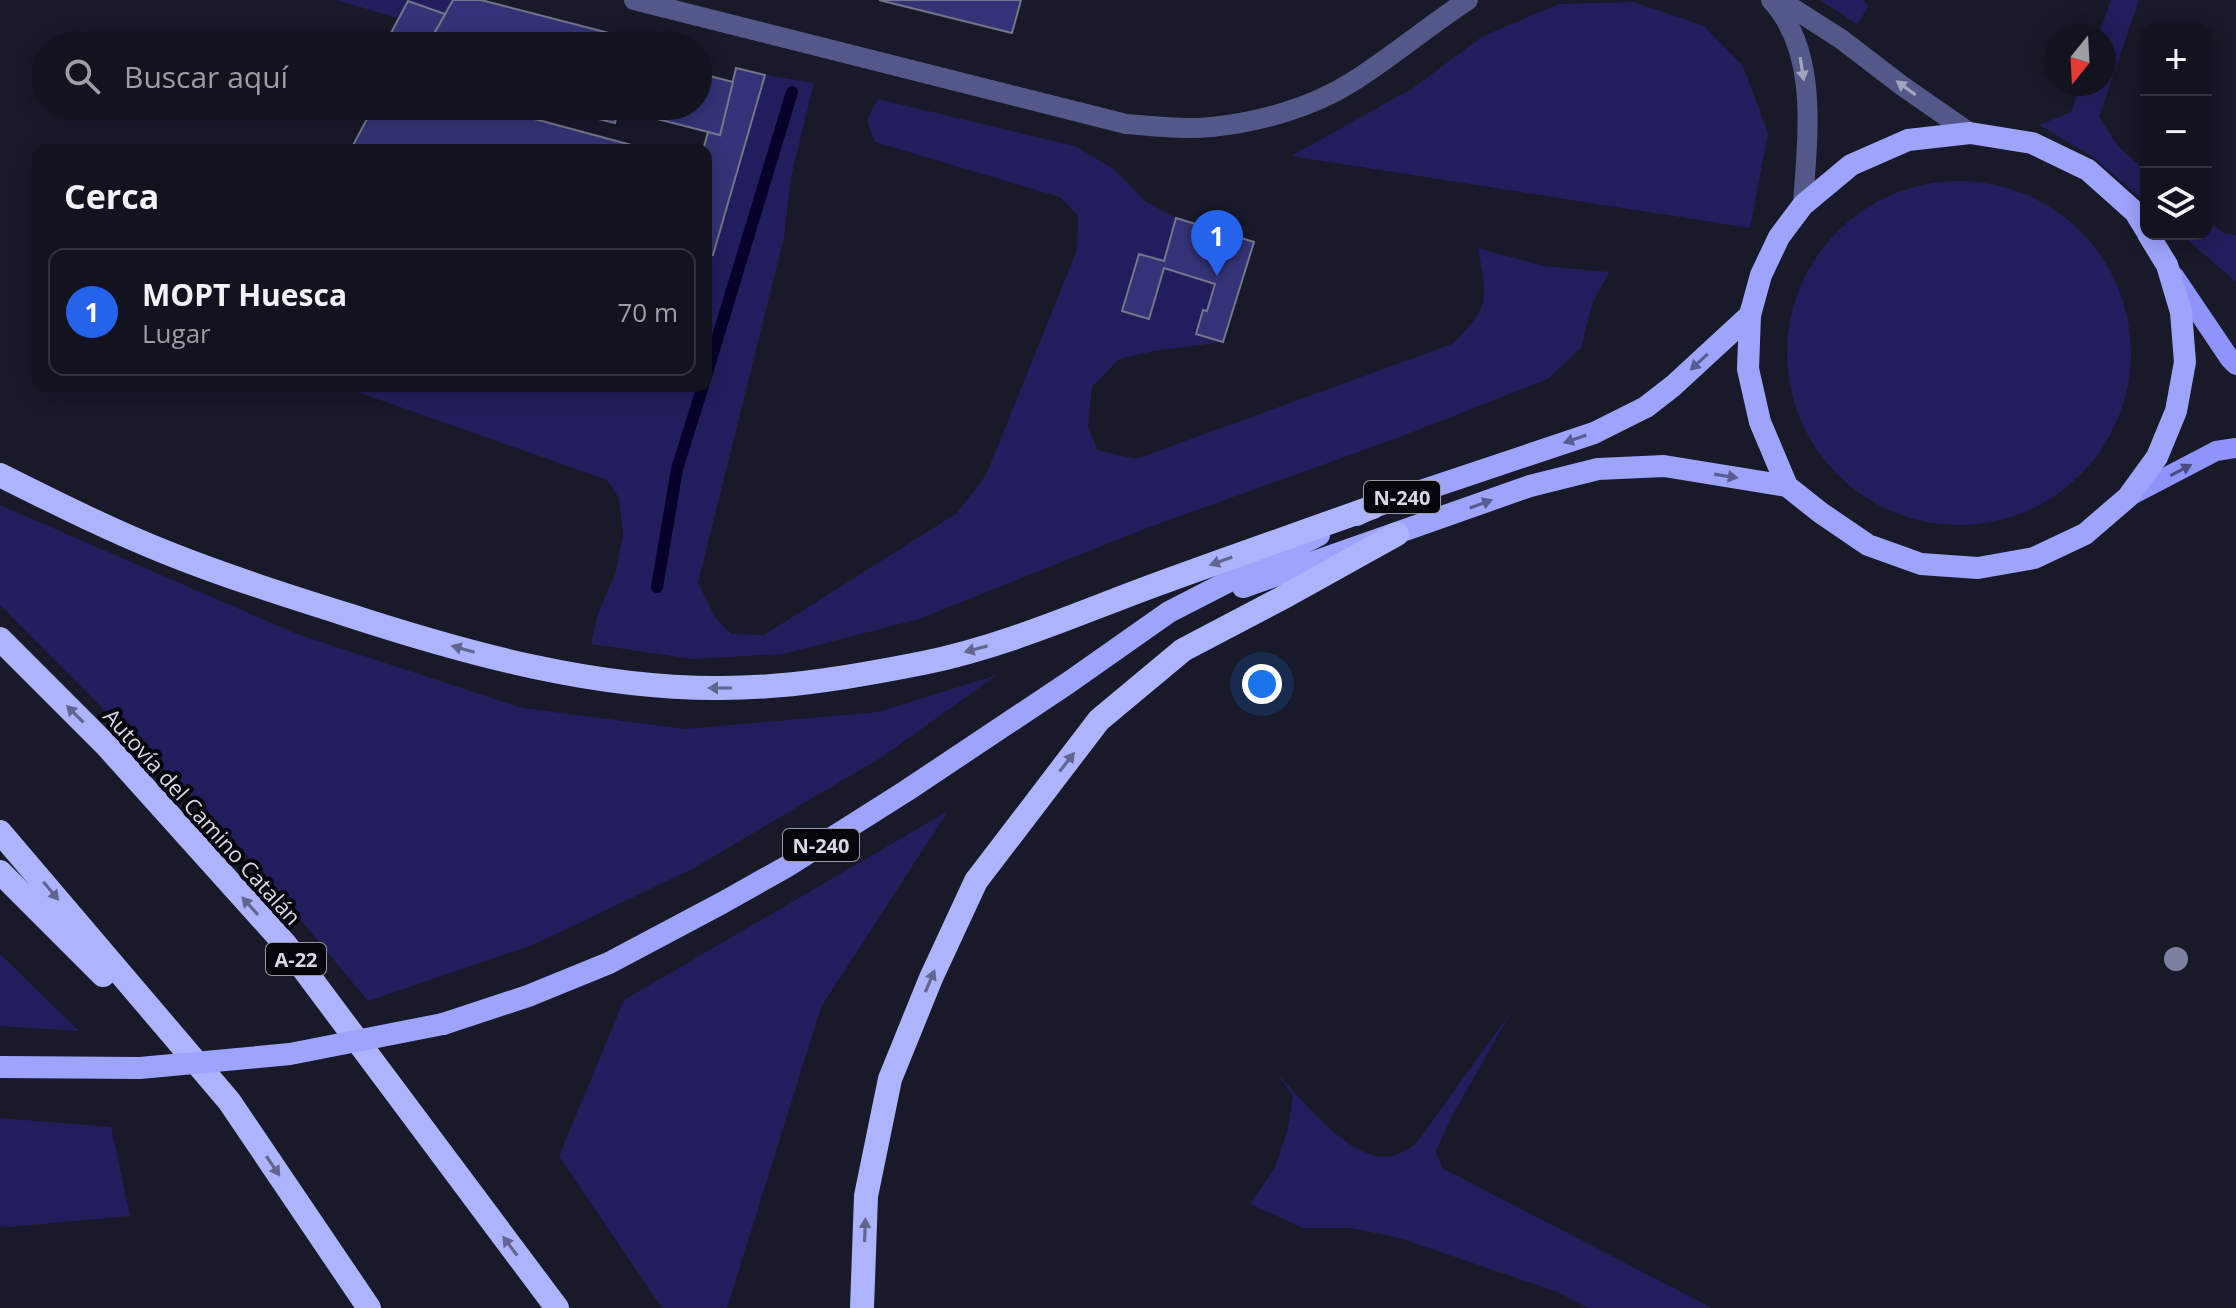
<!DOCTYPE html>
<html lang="es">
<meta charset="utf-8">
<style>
:root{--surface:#12131f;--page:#1f202c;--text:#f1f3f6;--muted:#9c9ea4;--line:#31323d;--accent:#2563eb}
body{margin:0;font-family:"Open Sans",sans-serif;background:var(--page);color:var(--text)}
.controls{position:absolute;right:24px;top:24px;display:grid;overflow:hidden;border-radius:16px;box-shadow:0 4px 20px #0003}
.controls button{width:72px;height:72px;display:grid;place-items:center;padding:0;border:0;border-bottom:2px solid var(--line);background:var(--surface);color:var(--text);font:40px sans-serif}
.compass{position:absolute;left:2044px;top:24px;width:72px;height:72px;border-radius:50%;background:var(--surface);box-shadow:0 4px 20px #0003;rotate:198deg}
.you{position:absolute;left:1262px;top:684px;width:28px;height:28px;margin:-20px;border:6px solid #fff;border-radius:50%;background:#1a73e8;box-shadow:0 0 0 12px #1a73e833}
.badge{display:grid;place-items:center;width:52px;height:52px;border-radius:50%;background:var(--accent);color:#fff;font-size:26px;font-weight:700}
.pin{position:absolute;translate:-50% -66px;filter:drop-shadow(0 2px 4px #0008)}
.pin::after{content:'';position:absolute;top:42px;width:28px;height:24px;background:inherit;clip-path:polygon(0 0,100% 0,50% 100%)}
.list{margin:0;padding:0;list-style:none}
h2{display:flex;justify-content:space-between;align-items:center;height:104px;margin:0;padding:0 32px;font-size:34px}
h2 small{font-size:26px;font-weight:400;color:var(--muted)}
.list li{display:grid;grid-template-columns:52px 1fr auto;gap:24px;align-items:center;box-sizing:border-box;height:128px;margin:0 16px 16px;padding:0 16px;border:2px solid var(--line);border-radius:16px}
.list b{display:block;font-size:30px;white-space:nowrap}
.list p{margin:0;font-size:26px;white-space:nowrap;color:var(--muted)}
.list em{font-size:26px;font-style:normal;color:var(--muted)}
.icon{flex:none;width:44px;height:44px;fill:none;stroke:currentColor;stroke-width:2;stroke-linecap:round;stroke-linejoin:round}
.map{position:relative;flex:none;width:2236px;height:1308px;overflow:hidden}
.search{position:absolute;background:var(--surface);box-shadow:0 4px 20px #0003;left:32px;top:32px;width:680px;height:88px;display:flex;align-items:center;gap:20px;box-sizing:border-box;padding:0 28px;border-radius:44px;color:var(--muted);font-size:30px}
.panel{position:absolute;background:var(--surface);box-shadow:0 4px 20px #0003;left:32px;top:144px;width:680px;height:248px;border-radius:16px}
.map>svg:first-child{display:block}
</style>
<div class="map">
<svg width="2236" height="1308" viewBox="0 0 2236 1308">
<rect width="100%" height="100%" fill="#181929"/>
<g fill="#221e5d">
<path d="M 336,0 L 453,0 L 445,14 L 408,1 L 398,18 Z"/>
<path d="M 1820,0 L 1863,0 L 1869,6 L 1857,24 Z"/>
<path d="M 2111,0 L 2139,0 L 2099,117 L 2117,145 L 2146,172 L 2146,202 L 2093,157 L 2039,125 L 2071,112 L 2081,84 L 2104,84 L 2104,36 L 2098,36 Z"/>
<path d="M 1634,2 L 1704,26 L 1743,66 L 1768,133 L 1750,228 L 1291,156 L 1413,88 L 1483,36 L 1559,4 Z"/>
<path d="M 765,75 L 814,83 L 791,177 L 784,237 L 698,583 L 715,617 L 731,634 L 764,635 L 957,513 L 986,475 L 1077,250 L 1078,216 L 1060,197 L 875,142 L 867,120 L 878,99 L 1075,146 L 1115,170 L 1146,202 L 1176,218 L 1164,261 L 1139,254 L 1149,318 L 1164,268 L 1215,284 L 1207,311 L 1203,310 L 1196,333 L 1223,342 L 1154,351 L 1119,359 L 1092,387 L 1088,427 L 1097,450 L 1136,459 L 1452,344 C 1491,307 1487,298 1478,248 L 1544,266 L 1609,272 L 1592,304 L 1581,348 L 1548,379 L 1400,437 L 1147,528 L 919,619 L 783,654 L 692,659 L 591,644 L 598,613 L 616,572 L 623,534 L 619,498 L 607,480 L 352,390 L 354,386 L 706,386 L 706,253 L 713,254 Z"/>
<circle cx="1959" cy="353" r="172"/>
<path d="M 2206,222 L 2226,234 L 2236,235 L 2236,282 L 2181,234 L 2206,234 Z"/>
<path d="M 0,505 L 297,634 L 522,708 L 686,729 L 878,712 L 997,675 L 882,757 L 694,868 L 533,945 L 368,1001 L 241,848 L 0,605 Z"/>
<path d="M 948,811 L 821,1007 L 727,1308 L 662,1308 L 559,1156 L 624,1000 Z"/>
<path d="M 0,954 L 79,1031 L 0,1026 Z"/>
<path d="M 1511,1012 L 1451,1118 L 1436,1151 L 1442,1168 L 1712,1308 L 1588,1308 L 1555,1291 L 1399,1238 L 1351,1228 L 1303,1228 L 1250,1204 L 1274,1169 L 1287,1133 L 1293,1096 L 1277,1073 C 1303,1100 1351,1164 1392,1156 C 1400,1155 1408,1148 1415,1145 Z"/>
<path d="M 0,1118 L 111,1127 L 130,1216 L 9,1227 L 0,1226 Z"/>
</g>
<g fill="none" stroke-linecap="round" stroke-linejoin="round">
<g stroke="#06002a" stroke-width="12">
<path d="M 706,376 L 792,92"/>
<path d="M 657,587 L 677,469 L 703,386"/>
</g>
</g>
<g fill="#343377" stroke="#73768a" stroke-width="2">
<path d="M 453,0 L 481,0 L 609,33 L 606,46 L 427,46 Z"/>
<path d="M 879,0 L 1021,0 L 1012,33 Z"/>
<path d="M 408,1 L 445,14 L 427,46 L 384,46 Z"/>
<path d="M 736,68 L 765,75 L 713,255 L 706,253 L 706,150 L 703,150 L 708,132 L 720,135 Z"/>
<path d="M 698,73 L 733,82 L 720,135 L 618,109 L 615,123 L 590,117 L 591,106 L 698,106 Z"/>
<path d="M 374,106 L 486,106 L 650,150 L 359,150 L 352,147 Z"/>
<path d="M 1176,218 L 1254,242 L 1223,342 L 1196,334 L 1203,310 L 1207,311 L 1215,284 L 1164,268 L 1149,319 L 1122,311 L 1139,254 L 1164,261 Z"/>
</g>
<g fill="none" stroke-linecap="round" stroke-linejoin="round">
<g stroke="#545888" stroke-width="20">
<path d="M 634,0 L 1126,124 C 1154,126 1183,130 1212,127 C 1259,122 1311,108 1352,82 C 1392,57 1428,26 1468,0"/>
<path d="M 1771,0 C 1820,53 1807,138 1803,205"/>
<path d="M 1780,0 L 1841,39 L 1901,85 L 1970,133"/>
</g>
<g stroke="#8f94fa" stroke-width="20">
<path d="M 2174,276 L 2230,359 L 2236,365"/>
<path d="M 2128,497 L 2216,451 L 2236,448"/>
</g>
<g stroke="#9ea4fc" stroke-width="22">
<path d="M 2146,230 L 2135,212 L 2088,170 L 2032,143 L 1970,133 L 1908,140 L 1851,165 L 1803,205 L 1779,237 L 1761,275 L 1750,315 L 1748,369 L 1760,422 L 1787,486 L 1821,513 L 1868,545 L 1921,564 L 1978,568 L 2034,558 L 2085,534 L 2128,497 L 2157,457 L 2176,411 L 2185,362 L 2181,312 L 2167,265 L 2148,234"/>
<path d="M 1357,515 L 1373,507 L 1594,433 L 1646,407 L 1673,386 L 1750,315"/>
<path d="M 1243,587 L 1530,486 L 1598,469 L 1664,466 L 1787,486"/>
<path d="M 443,1024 L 528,996 L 609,963 L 722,903 L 786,867 L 906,791 L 1068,683 L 1169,612 L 1319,535"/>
</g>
<g stroke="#adb4fd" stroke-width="24">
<path d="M 0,475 C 56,503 112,531 170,554 C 228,577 288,596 348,615 C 468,654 595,689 722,688 C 790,688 857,676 923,663 C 1003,647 1079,613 1155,585 C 1228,558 1301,533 1373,507"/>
<path d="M 0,639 L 106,745 L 285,944 L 557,1308"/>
<path d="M 0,832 L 229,1101 L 369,1308"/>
<path d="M 0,872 L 103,975"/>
<path d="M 862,1308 L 866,1196 L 890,1079 L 931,978 L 976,881 L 1099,720 L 1183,650 L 1282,598 L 1397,534"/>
</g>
<path stroke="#9ea4fc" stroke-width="22" d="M 0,1067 L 140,1068 L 290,1054 L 443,1024"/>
</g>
<circle fill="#7d809e" cx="2176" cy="959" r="12"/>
<defs><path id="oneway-solid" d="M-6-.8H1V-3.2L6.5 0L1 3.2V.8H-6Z" transform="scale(2)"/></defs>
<g fill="#a3a5bf">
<use href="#oneway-solid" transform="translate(1802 69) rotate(81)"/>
<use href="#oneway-solid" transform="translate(1906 88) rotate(-144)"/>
</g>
<g fill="#595c90">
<use href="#oneway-solid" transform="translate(1699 362) rotate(137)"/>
<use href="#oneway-solid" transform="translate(1575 439) rotate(161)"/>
<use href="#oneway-solid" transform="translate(1726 476) rotate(9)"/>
<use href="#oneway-solid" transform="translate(1481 504) rotate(-20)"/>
</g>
<use fill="#4a4c82" href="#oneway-solid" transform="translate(2181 470) rotate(-28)"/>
<g fill="#616590">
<use href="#oneway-solid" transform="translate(1221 561) rotate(160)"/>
<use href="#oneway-solid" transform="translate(463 649) rotate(-164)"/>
<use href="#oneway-solid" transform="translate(976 649) rotate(165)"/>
<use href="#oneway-solid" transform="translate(720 688) rotate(-180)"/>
<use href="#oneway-solid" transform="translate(75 714) rotate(-135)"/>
<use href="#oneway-solid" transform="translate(1067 762) rotate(-52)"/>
<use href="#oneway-solid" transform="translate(51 891) rotate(50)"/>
<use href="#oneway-solid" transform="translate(250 906) rotate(-132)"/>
<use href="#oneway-solid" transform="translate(930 981) rotate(-67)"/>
<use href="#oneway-solid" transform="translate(273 1166) rotate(56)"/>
<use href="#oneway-solid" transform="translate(865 1230) rotate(-88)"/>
<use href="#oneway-solid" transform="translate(510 1246) rotate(-127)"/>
</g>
<g text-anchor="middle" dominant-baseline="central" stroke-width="8" stroke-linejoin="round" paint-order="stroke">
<g fill="#05050b" stroke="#9899a2" stroke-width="2">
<rect x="1364" y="481" width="76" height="32" rx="6"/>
<rect x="783" y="829" width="76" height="32" rx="6"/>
<rect x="266" y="943" width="60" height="32" rx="6"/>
</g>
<g font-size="20" font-weight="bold" fill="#d7d8e3">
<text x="1402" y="497">N-240</text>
<text x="821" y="845">N-240</text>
<text x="296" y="959">A-22</text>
</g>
<g font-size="22" fill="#d7d8e3" stroke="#05050b">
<text transform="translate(203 816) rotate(48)">Autovía del Camino Catalán</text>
</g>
</g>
</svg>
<div class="controls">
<button>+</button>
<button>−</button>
<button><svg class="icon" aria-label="layers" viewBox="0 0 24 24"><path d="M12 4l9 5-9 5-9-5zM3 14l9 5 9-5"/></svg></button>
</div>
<svg class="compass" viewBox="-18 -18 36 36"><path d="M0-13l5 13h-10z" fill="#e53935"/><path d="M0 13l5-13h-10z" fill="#9c9ea4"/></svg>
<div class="you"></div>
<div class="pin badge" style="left:1217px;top:276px">1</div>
<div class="search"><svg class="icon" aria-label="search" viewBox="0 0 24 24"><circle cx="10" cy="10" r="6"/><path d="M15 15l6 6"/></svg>Buscar aquí</div>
<section class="panel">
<h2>Cerca<small></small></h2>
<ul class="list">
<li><span class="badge">1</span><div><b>MOPT Huesca</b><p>Lugar</p></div><em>70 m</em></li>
</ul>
</section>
</div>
